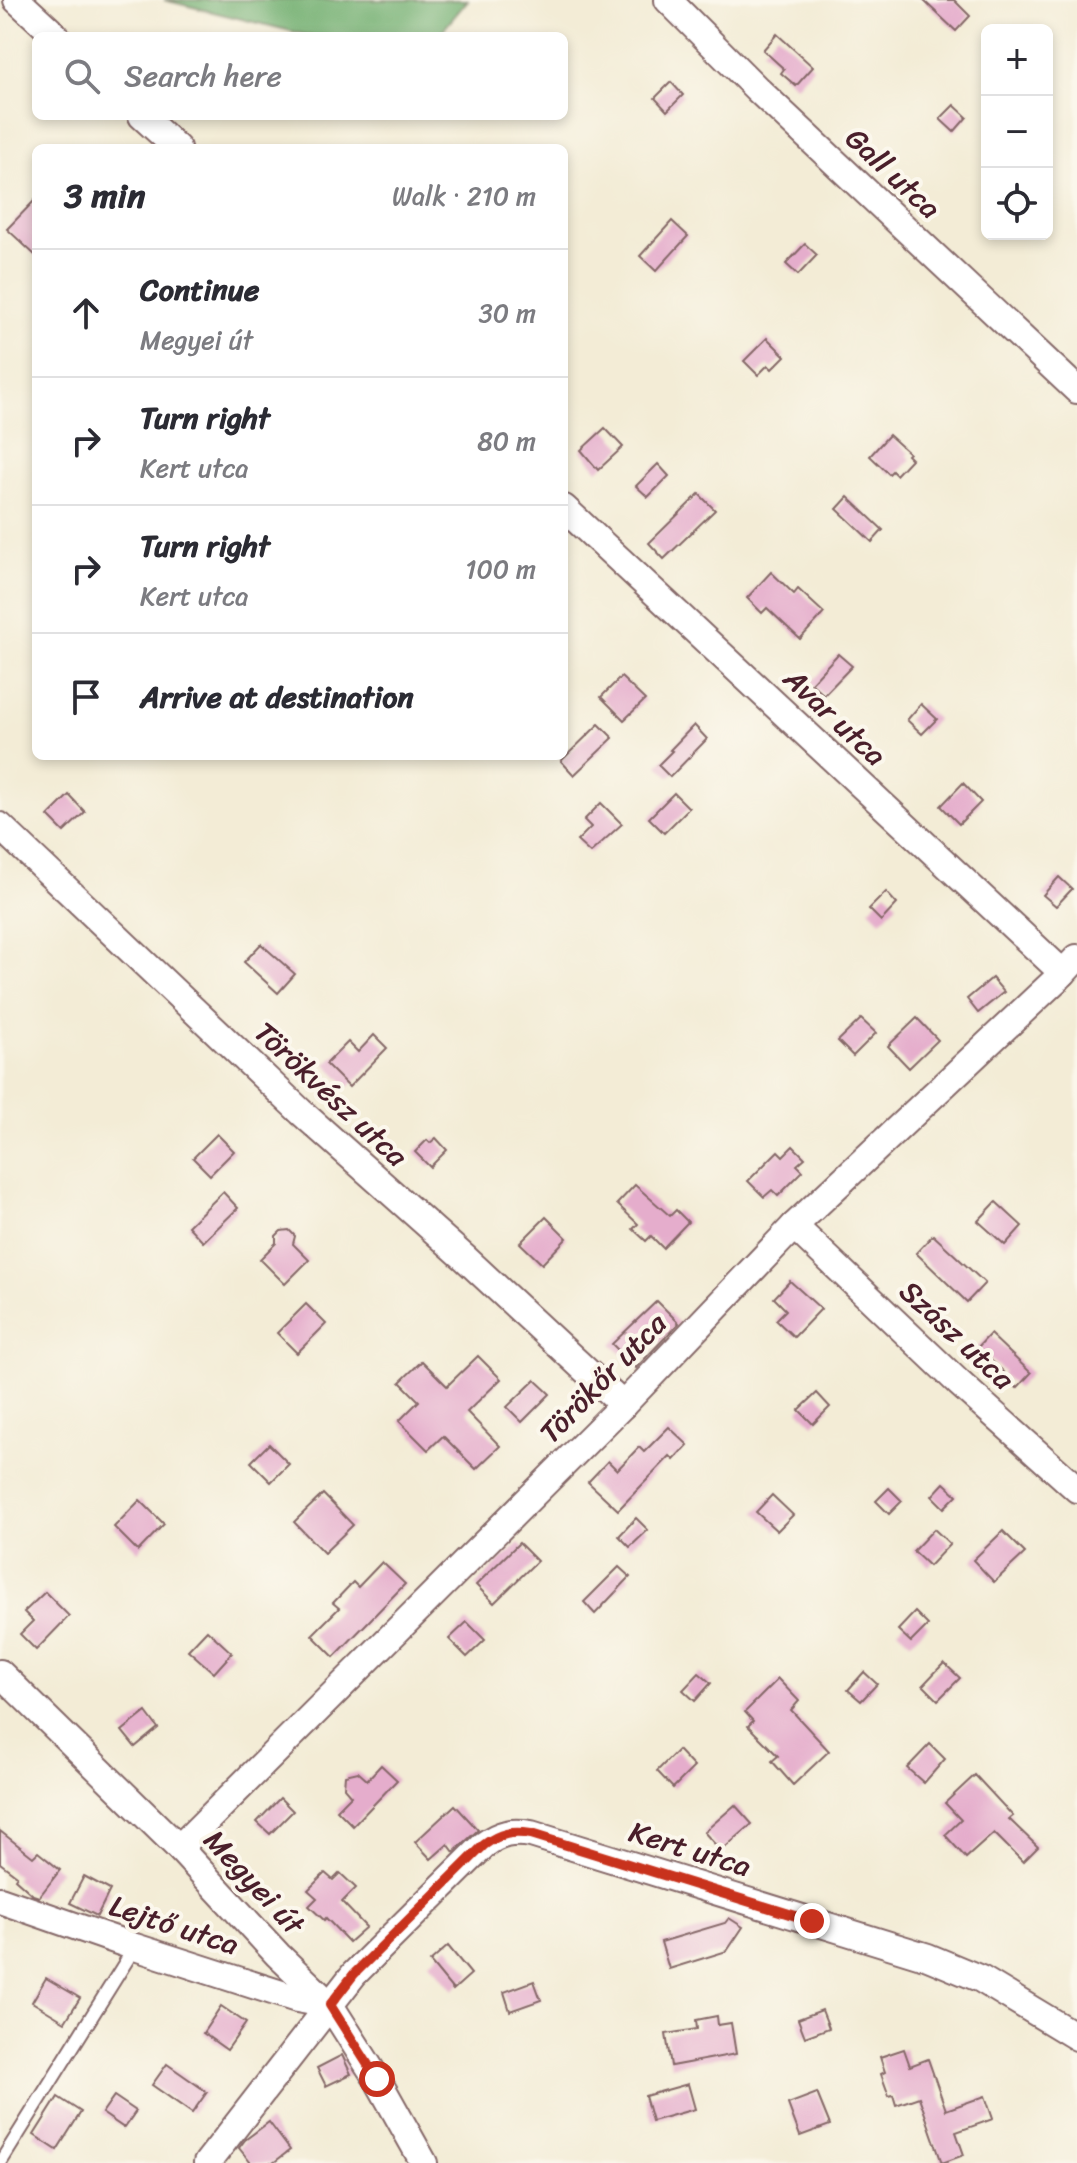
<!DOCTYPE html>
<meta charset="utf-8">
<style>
:root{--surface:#fff;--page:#f7f7f7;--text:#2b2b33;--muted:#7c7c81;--line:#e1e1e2}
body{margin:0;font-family:Sriracha,sans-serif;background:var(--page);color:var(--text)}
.controls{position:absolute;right:24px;top:24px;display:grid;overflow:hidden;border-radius:12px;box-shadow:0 4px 12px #0003}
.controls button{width:72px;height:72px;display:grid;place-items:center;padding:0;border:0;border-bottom:2px solid var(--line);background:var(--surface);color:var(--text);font:40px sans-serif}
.stop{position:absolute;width:24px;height:24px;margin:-18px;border:6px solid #c8321e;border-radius:50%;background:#fff}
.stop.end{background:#c8321e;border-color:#fff;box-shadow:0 2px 8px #0008}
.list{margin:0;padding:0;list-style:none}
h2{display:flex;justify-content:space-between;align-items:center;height:104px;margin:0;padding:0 32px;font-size:34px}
h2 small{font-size:26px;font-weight:400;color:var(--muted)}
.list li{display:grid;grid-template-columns:52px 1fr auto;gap:24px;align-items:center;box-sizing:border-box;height:128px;padding:0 32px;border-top:2px solid var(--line)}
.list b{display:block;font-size:30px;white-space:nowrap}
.list p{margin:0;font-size:26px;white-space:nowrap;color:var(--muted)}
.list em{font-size:26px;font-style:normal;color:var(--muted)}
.icon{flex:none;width:44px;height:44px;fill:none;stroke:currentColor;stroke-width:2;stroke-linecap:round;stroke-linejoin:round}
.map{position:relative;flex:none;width:1077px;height:2163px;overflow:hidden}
.search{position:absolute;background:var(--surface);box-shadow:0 4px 12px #0003;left:32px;top:32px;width:536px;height:88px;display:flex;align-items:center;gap:20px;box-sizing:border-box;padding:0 28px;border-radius:12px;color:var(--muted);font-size:30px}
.panel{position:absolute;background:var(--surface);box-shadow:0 4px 12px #0003;left:32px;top:144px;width:536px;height:616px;border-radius:12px}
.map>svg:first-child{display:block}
</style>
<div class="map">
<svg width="1077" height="2163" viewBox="0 0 1077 2163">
<rect width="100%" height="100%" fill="#fbf7ec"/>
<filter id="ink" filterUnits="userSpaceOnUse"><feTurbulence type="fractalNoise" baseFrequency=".0125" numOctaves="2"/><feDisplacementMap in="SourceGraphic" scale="16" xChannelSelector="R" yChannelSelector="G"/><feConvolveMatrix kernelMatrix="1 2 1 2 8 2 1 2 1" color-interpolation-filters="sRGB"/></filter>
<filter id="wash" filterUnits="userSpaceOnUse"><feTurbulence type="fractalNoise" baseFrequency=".006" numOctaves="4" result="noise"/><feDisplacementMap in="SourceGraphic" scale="32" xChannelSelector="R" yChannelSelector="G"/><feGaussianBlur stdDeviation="1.8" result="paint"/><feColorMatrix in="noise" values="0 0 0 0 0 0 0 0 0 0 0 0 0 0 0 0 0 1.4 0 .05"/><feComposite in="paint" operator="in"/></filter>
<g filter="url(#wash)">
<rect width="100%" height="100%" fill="#f3ecd6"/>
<path fill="#6fae6e" stroke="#5c664c" stroke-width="2" d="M 164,0 L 468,0 L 438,36 L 311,36 Z"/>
<g id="blocks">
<g fill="#e5adcc">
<path d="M 923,0 L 954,0 L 970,16 L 956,31 Z"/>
<path d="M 777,34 L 813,67 L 796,86 L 781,73 L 784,69 L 763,50 Z"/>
<path d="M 671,82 L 683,95 L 667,111 L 655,98 Z"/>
<path d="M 954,105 L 967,117 L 954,132 L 940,119 Z"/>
<path d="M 36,199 L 36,256 L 7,229 Z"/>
<path d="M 672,221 L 688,236 L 656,271 L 640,256 Z"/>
<path d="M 805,244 L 817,255 L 798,275 L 786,264 Z"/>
<path d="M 767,338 L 785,356 L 772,369 L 768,365 L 758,375 L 744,361 Z"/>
<path d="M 605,428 L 623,447 L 598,470 L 581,450 Z"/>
<path d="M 889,435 L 909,453 L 907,455 L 911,459 L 896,475 L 892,471 L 889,474 L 870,456 Z"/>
<path d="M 658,464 L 669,476 L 648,497 L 636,486 Z"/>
<path d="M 699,494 L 715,510 L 664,559 L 649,543 Z"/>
<path d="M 848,497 L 883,530 L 872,542 L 837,509 Z"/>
<path d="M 771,572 L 794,594 L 798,589 L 824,613 L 800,639 L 767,608 L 762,613 L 747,598 Z"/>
<path d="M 838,654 L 852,666 L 824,695 L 811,683 Z"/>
<path d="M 621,677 L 645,700 L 624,720 L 601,697 Z"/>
<path d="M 921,704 L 937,719 L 922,734 L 907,720 Z"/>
<path d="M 599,724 L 613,738 L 574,775 L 561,761 Z"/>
<path d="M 694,725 L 707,739 L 670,777 L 658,765 L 672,751 L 670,750 Z"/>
<path d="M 963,783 L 981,802 L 959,824 L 941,806 Z"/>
<path d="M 674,793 L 689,808 L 664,833 L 649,818 Z"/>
<path d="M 69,795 L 85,812 L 64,832 L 48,816 Z"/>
<path d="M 601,803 L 622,824 L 590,853 L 577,841 L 591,827 L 584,820 Z"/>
<path d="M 1059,877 L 1072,889 L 1056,906 L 1043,895 Z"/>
<path d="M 886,892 L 897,904 L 881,921 L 869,909 Z"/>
<path d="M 261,944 L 295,974 L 278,993 L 244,962 Z"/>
<path d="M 992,978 L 1004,992 L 978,1013 L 967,999 Z"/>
<path d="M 917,1018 L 938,1040 L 909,1068 L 888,1046 Z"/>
<path d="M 861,1019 L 876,1033 L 853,1056 L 838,1041 Z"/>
<path d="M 374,1035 L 387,1048 L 349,1087 L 326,1064 L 348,1042 L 358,1052 Z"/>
<path d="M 217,1134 L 234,1151 L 210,1175 L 193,1158 Z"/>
<path d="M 436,1138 L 447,1150 L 430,1167 L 415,1152 L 427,1140 L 430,1143 Z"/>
<path d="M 793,1146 L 805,1158 L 797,1165 L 803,1171 L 778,1196 L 772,1190 L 764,1197 L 748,1181 L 778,1151 L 783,1156 Z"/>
<path d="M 635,1185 L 670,1216 L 676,1210 L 688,1222 L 663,1248 L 651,1236 L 646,1241 L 633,1229 L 638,1224 L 617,1204 Z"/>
<path d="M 223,1192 L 238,1208 L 203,1242 L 188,1226 Z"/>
<path d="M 996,1202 L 1022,1226 L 1005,1245 L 978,1221 Z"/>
<path d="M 546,1217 L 567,1238 L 542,1264 L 520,1243 Z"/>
<path d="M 289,1230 L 295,1236 L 293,1244 L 309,1260 L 285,1284 L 260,1259 L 276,1243 L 276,1236 L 281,1231 Z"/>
<path d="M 933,1235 L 985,1283 L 967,1302 L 916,1253 Z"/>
<path d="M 790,1281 L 821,1309 L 794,1337 L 776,1320 L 786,1310 L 774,1298 Z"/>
<path d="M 657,1301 L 679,1323 L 636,1368 L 612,1344 Z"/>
<path d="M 306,1304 L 326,1324 L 297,1353 L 277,1333 Z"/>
<path d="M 990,1334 L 1031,1373 L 1017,1388 L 1002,1374 L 1004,1372 L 977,1348 Z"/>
<path d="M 478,1356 L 501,1379 L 467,1412 L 500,1446 L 476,1469 L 443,1436 L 428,1450 L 399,1421 L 419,1401 L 400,1382 L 422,1361 L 447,1386 Z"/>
<path d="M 535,1380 L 550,1394 L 522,1422 L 507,1407 Z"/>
<path d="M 817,1393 L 830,1407 L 813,1424 L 799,1410 Z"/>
<path d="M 669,1427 L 688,1445 L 674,1460 L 670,1456 L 618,1510 L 588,1482 L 608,1461 L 617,1470 L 639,1447 L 644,1452 Z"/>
<path d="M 269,1444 L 289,1464 L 271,1482 L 251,1462 Z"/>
<path d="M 944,1483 L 957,1495 L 944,1508 L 932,1496 Z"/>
<path d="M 889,1488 L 902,1501 L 889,1514 L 876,1501 Z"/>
<path d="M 323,1494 L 353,1525 L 324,1553 L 294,1522 Z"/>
<path d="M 772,1495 L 793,1515 L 777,1531 L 756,1512 Z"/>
<path d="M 140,1500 L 164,1524 L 138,1551 L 114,1527 Z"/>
<path d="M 636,1518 L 648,1530 L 630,1547 L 619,1536 Z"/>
<path d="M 934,1529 L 950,1544 L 929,1566 L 913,1551 Z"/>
<path d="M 1003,1531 L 1025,1553 L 994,1582 L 973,1560 Z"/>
<path d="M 519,1543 L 537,1561 L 494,1603 L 476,1585 Z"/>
<path d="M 382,1562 L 405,1584 L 334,1657 L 312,1635 L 339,1608 L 333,1603 L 353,1582 L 358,1587 Z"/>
<path d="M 619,1567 L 630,1577 L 595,1614 L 584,1602 Z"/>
<path d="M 45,1592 L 69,1616 L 36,1650 L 20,1634 L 33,1621 L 24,1612 Z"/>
<path d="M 915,1612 L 928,1625 L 911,1642 L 898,1630 Z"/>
<path d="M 467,1622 L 485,1640 L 467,1657 L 449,1639 Z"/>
<path d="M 207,1630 L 232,1653 L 214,1673 L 188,1650 Z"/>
<path d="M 944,1663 L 960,1678 L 938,1700 L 923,1685 Z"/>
<path d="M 864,1672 L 877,1684 L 861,1701 L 848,1690 Z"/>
<path d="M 699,1673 L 711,1683 L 695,1701 L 683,1690 Z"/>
<path d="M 778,1679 L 799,1701 L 791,1710 L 829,1751 L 793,1785 L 772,1761 L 778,1756 L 748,1726 L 753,1721 L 745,1712 Z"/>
<path d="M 146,1712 L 158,1728 L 135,1747 L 122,1731 Z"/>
<path d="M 930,1744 L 945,1759 L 924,1783 L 907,1768 Z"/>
<path d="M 678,1750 L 694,1767 L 673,1788 L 657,1771 Z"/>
<path d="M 381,1765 L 397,1780 L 353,1826 L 337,1810 L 351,1796 L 344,1788 L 345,1775 L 358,1772 L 367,1780 Z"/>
<path d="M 975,1775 L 1013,1816 L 1009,1819 L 1038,1847 L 1023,1862 L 994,1833 L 966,1858 L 945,1835 L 961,1820 L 945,1803 Z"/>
<path d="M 280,1798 L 293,1811 L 270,1834 L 257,1822 Z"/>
<path d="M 455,1805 L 478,1830 L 454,1852 L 448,1844 L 431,1859 L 415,1842 Z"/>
<path d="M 735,1805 L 752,1824 L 721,1851 L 704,1832 Z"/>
<path d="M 0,1831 L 33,1857 L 38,1852 L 60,1870 L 39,1897 L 33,1895 L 15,1879 L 17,1876 L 0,1863 Z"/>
<path d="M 325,1873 L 333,1880 L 340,1873 L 356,1888 L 342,1902 L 366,1927 L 349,1942 L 326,1918 L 324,1920 L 309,1906 L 317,1898 L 308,1890 Z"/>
<path d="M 84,1876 L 110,1890 L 97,1916 L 70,1903 Z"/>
<path d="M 729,1918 L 743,1927 L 727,1951 L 669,1969 L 661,1942 L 725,1923 Z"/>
<path d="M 448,1946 L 471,1974 L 453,1990 L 430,1962 Z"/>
<path d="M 46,1978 L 80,1998 L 65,2022 L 32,2002 Z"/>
<path d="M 534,1981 L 541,2000 L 510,2011 L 504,1992 Z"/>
<path d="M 221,2006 L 246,2023 L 227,2050 L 203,2033 Z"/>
<path d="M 822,2010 L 829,2028 L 805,2037 L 798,2019 Z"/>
<path d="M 717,2016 L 718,2025 L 731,2023 L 736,2054 L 671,2066 L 666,2034 L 697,2029 L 696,2020 Z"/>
<path d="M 904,2049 L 910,2066 L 928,2059 L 946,2110 L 985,2096 L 993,2119 L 956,2132 L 964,2155 L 942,2163 L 919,2097 L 896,2105 L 893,2095 L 889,2096 L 881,2074 L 885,2072 L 880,2057 Z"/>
<path d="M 342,2055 L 351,2074 L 326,2086 L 317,2068 Z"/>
<path d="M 167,2064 L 207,2092 L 192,2113 L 152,2085 Z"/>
<path d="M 688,2084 L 695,2109 L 652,2121 L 645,2096 Z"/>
<path d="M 817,2093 L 830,2125 L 800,2136 L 788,2104 Z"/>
<path d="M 114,2096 L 136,2111 L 124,2128 L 102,2113 Z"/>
<path d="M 58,2097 L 81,2112 L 57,2150 L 34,2135 Z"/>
<path d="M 269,2122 L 290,2150 L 273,2163 L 251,2163 L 239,2148 L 245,2140 Z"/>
</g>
</g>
</g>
<g filter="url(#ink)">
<use href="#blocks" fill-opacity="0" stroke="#856767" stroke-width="2"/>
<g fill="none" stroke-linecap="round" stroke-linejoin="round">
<g stroke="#856767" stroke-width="16">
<path id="lane" d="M 0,2163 L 135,1947"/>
</g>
<g stroke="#856767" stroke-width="30">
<g id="street">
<path d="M 17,0 L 56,36"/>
<path d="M 668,0 L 757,89 L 1077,390"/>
<path d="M 142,116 L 177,148"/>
<path d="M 564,508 L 1063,973"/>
<path d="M 0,826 L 301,1112 L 466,1259 L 623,1405"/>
<path d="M 794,1226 L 959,1383 L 1077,1489"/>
<path d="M 0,1673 L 179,1848 L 278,1955 L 330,2005 L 377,2079 L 424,2163"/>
<path d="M 179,1848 L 623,1405 L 794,1226 L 1060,976 L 1077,958"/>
<path d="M 0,1900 L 135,1947 L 297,1999 L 330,2005"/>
<path d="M 207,2163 L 354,1974 L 484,1845 C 500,1833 512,1831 531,1834 L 928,1957 L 981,1979 L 1077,2037"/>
</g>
</g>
<use href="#lane" stroke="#fff" stroke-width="12"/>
<use href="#street" stroke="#fff" stroke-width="26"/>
</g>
</g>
<g fill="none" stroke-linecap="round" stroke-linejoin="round" filter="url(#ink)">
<path stroke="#c8321e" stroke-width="10" d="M 377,2079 L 330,2005 L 354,1974 L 484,1845 C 500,1833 512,1831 531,1834 L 812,1921"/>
</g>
<g text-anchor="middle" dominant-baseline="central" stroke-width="8" stroke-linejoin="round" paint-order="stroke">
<g font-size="30" fill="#4a1f2b" stroke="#fbf7ec">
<text transform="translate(893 173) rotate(43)">Gall utca</text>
<text transform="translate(835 717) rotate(43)">Avar utca</text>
<text transform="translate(331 1094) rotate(43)">Törökvész utca</text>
<text transform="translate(957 1335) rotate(43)">Szász utca</text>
<text transform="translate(603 1378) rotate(-46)">Törökőr utca</text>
<text transform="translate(690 1849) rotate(17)">Kert utca</text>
<text transform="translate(254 1882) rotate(47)">Megyei út</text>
<text transform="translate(174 1925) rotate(18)">Lejtő utca</text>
</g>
</g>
</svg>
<div class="controls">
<button>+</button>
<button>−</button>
<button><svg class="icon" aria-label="locate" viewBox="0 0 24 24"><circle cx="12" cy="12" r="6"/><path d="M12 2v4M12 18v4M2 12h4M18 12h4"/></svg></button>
</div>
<div class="stop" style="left:377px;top:2079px"></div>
<div class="stop end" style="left:812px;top:1921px"></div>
<div class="search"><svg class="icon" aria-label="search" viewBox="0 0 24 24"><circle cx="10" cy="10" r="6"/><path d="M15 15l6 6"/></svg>Search here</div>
<section class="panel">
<h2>3 min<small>Walk · 210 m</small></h2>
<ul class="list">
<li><svg class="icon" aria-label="ahead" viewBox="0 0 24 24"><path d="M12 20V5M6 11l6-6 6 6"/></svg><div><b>Continue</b><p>Megyei út</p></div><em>30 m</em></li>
<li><svg class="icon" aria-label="right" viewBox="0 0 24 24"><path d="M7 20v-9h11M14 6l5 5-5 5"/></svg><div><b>Turn right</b><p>Kert utca</p></div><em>80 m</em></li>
<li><svg class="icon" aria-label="right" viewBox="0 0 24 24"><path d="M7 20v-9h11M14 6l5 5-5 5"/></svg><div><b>Turn right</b><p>Kert utca</p></div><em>100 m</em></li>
<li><svg class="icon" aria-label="arrive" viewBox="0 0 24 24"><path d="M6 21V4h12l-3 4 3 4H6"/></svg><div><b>Arrive at destination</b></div></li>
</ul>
</section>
</div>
